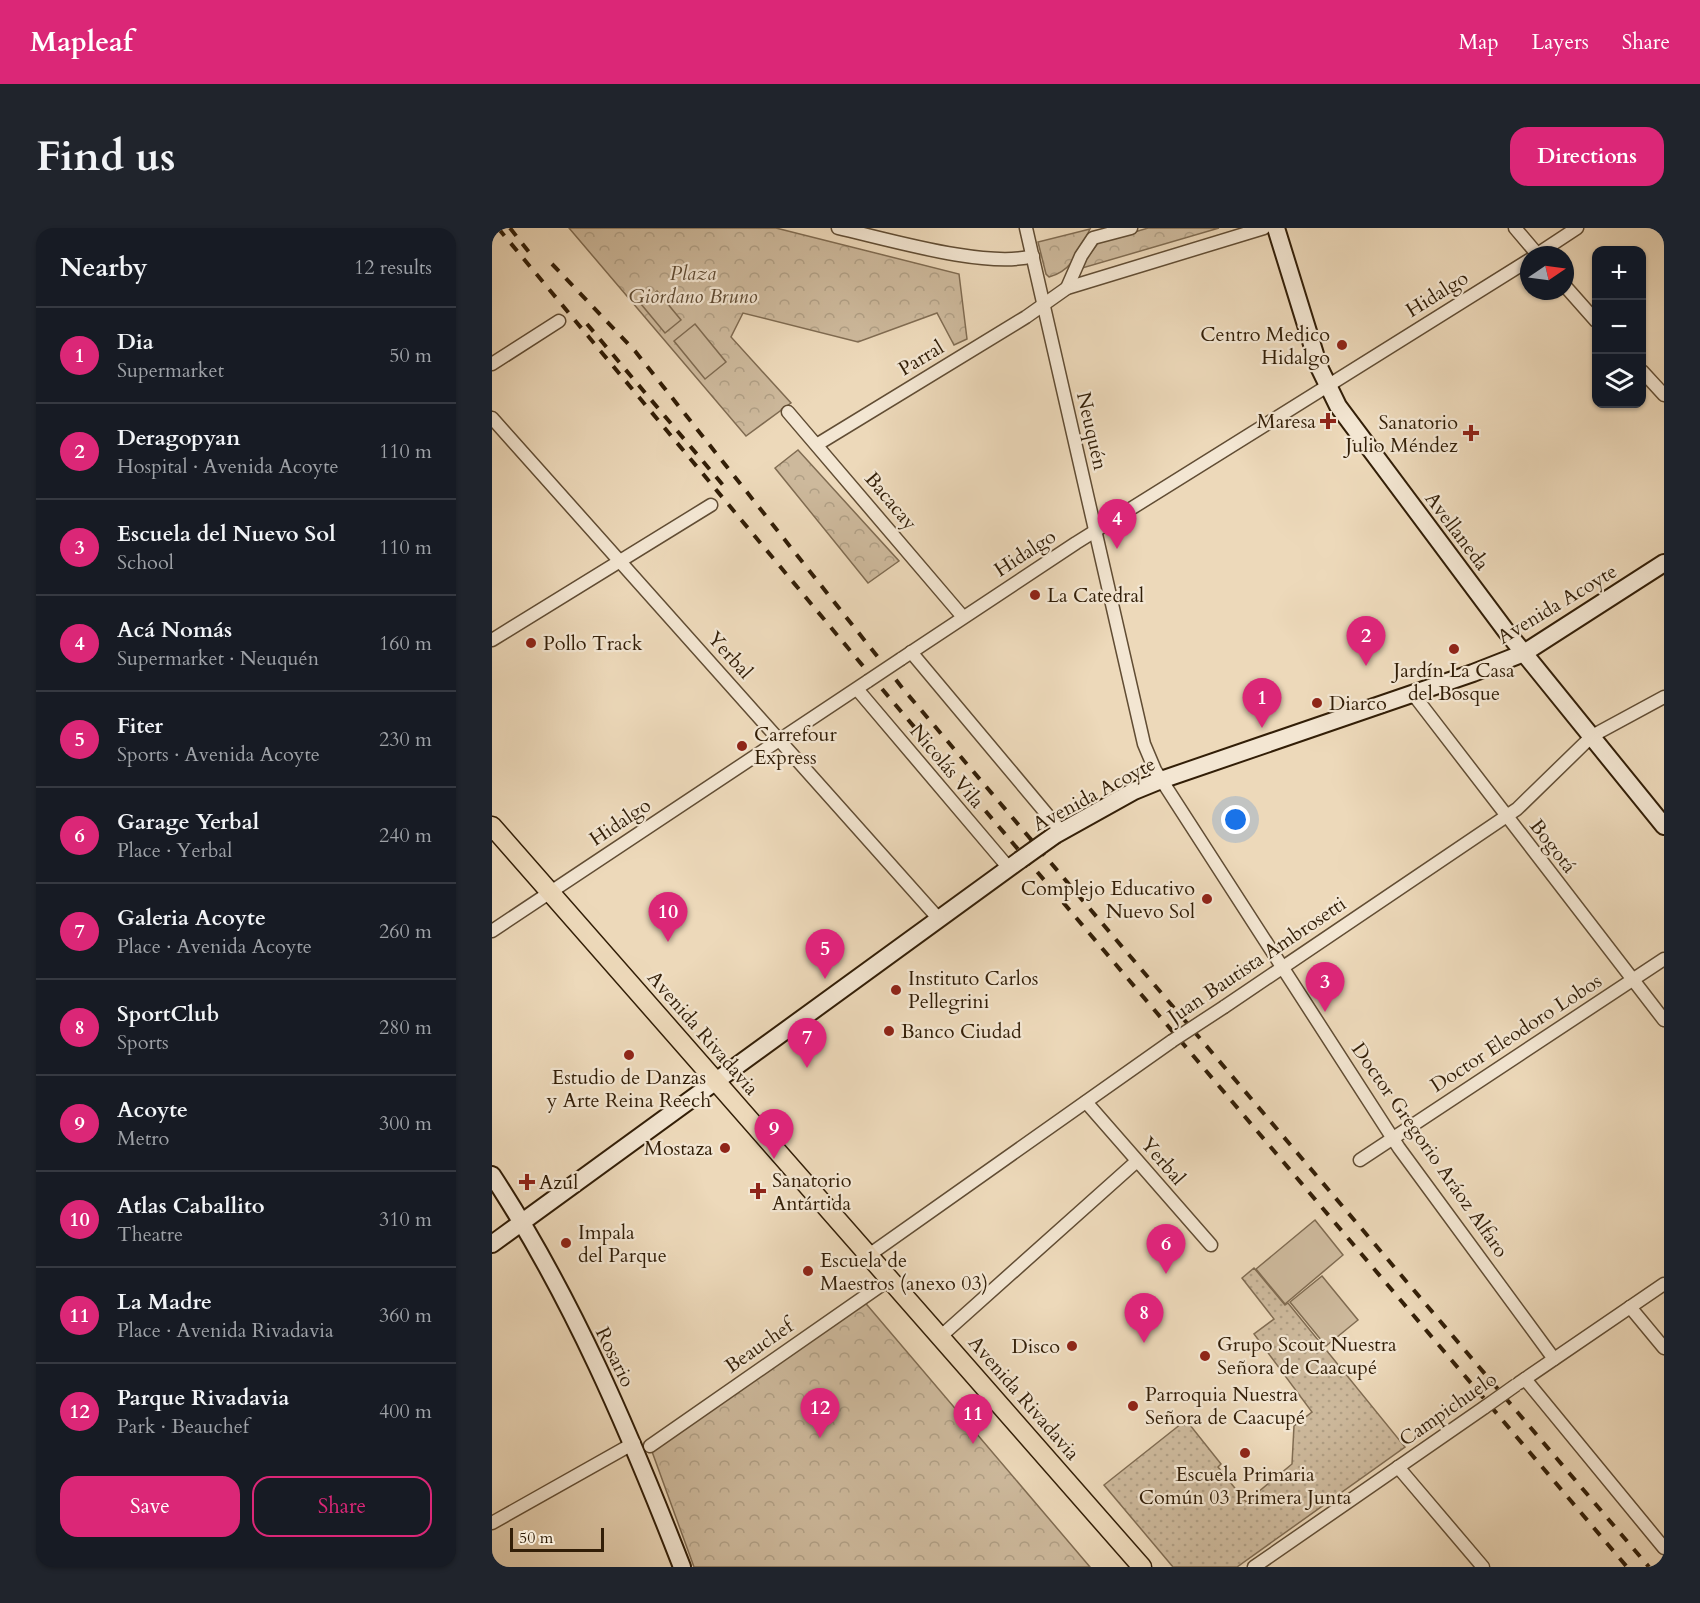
<!DOCTYPE html>
<meta charset="utf-8">
<style>
:root{--surface:#171b24;--page:#20242c;--text:#f1f3f6;--muted:#9ea1a6;--line:#363941;--accent:#db2777}
body{margin:0;font-family:Cardo,serif;background:var(--page);color:var(--text)}
.controls{position:absolute;right:18px;top:18px;display:grid;overflow:hidden;border-radius:12px;box-shadow:0 2px 4px #0004}
.controls button{width:54px;height:54px;display:grid;place-items:center;padding:0;border:0;border-bottom:2px solid var(--line);background:var(--surface);color:var(--text);font:30px sans-serif}
.compass{position:absolute;left:1028px;top:18px;width:54px;height:54px;border-radius:50%;background:var(--surface);box-shadow:0 2px 4px #0004;rotate:77deg}
.scale{position:absolute;left:18px;bottom:15px;width:94px;box-sizing:border-box;padding-left:6px;border:3px solid #321e07;border-top:0;font-size:16px;line-height:21px;white-space:nowrap;color:#321e07;-webkit-text-stroke:4px #f3e6d2;paint-order:stroke}
.you{position:absolute;left:744px;top:592px;width:21px;height:21px;margin:-15px;border:4px solid #fff;border-radius:50%;background:#1a73e8;box-shadow:0 0 0 9px #1a73e833}
.badge{display:grid;place-items:center;width:39px;height:39px;border-radius:50%;background:var(--accent);color:#fff;font-size:20px;font-weight:700}
.pin{position:absolute;translate:-50% -50px;filter:drop-shadow(0 2px 3px #0008)}
.pin::after{content:'';position:absolute;top:32px;width:21px;height:18px;background:inherit;clip-path:polygon(0 0,100% 0,50% 100%)}
.list{margin:0;padding:0;list-style:none}
h2{display:flex;justify-content:space-between;align-items:center;height:78px;margin:0;padding:0 24px;font-size:26px}
h2 small{font-size:20px;font-weight:400;color:var(--muted)}
.list li{display:grid;grid-template-columns:39px 1fr auto;gap:18px;align-items:center;box-sizing:border-box;height:96px;padding:0 24px;border-top:2px solid var(--line)}
.list b{display:block;font-size:22px;white-space:nowrap}
.list p{margin:0;font-size:20px;white-space:nowrap;color:var(--muted)}
.list em{font-size:20px;font-style:normal;color:var(--muted)}
.actions{display:flex;gap:12px;padding:18px 24px}
.actions a{flex:1;padding:14px 0;border:2px solid var(--accent);border-radius:18px;text-align:center;font-size:21px;color:var(--accent)}
.actions .main{background:var(--accent);color:#fff}
.icon{flex:none;width:33px;height:33px;fill:none;stroke:currentColor;stroke-width:2;stroke-linecap:round;stroke-linejoin:round}
.map{position:relative;flex:none;width:1172px;height:1339px;overflow:hidden;border-radius:18px}
header{display:flex;align-items:center;gap:36px;box-sizing:border-box;height:84px;padding:0 30px;background:var(--accent);color:#fff}
header strong{font-size:28px}
nav{display:flex;gap:33px;margin-inline-start:auto;font-size:21px}
.intro{display:flex;align-items:center;justify-content:space-between;box-sizing:border-box;height:144px;padding:0 36px}
h1{margin:0;font-size:42px}
.button{padding:15px 27px;border-radius:18px;background:var(--accent);color:#fff;font-size:21px;font-weight:700}
main{display:flex;gap:36px;padding:0 36px}
aside{flex:1;background:var(--surface);border-radius:18px;box-shadow:0 2px 4px #0004}
.map>svg:first-child{display:block}
</style>
<header>
<strong>Mapleaf</strong>
<nav><a>Map</a><a>Layers</a><a>Share</a></nav>
</header>
<div class="intro"><h1>Find us</h1><a class="button">Directions</a></div>
<main>
<aside>
<h2>Nearby<small>12 results</small></h2>
<ul class="list">
<li><span class="badge">1</span><div><b>Dia</b><p>Supermarket</p></div><em>50 m</em></li>
<li><span class="badge">2</span><div><b>Deragopyan</b><p>Hospital · Avenida Acoyte</p></div><em>110 m</em></li>
<li><span class="badge">3</span><div><b>Escuela del Nuevo Sol</b><p>School</p></div><em>110 m</em></li>
<li><span class="badge">4</span><div><b>Acá Nomás</b><p>Supermarket · Neuquén</p></div><em>160 m</em></li>
<li><span class="badge">5</span><div><b>Fiter</b><p>Sports · Avenida Acoyte</p></div><em>230 m</em></li>
<li><span class="badge">6</span><div><b>Garage Yerbal</b><p>Place · Yerbal</p></div><em>240 m</em></li>
<li><span class="badge">7</span><div><b>Galeria Acoyte</b><p>Place · Avenida Acoyte</p></div><em>260 m</em></li>
<li><span class="badge">8</span><div><b>SportClub</b><p>Sports</p></div><em>280 m</em></li>
<li><span class="badge">9</span><div><b>Acoyte</b><p>Metro</p></div><em>300 m</em></li>
<li><span class="badge">10</span><div><b>Atlas Caballito</b><p>Theatre</p></div><em>310 m</em></li>
<li><span class="badge">11</span><div><b>La Madre</b><p>Place · Avenida Rivadavia</p></div><em>360 m</em></li>
<li><span class="badge">12</span><div><b>Parque Rivadavia</b><p>Park · Beauchef</p></div><em>400 m</em></li>
</ul>
<div class="actions"><a class="main">Save</a><a>Share</a></div>
</aside>
<div class="map">
<svg width="1172" height="1339" viewBox="0 0 1172 1339">
<defs>
<pattern id="grass-dots" width="8" height="8" patternUnits="userSpaceOnUse" patternTransform="scale(1.5)"><rect width="8" height="8" fill="#cdb99c"/><path d="M2 2h.1M6 6h.1" fill="none" stroke="#b09f85" stroke-width="1.8" stroke-linecap="round"/></pattern>
<pattern id="forest-crowns" width="20" height="18" patternUnits="userSpaceOnUse" patternTransform="scale(1.5)"><rect width="20" height="18" fill="#cdb99c"/><path d="M2 6a3 3 0 1 1 6 0M12 15a3 3 0 1 1 6 0" fill="none" stroke="#b09f85"/></pattern>
</defs>
<rect width="100%" height="100%" fill="#edd9ba"/>
<filter id="stains"><feTurbulence type="fractalNoise" baseFrequency=".00333" numOctaves="4"/><feColorMatrix values="0 0 0 0 .2 0 0 0 0 .09 0 0 0 0 .02 0 0 0 .5 -.17"/></filter>
<radialGradient id="worn" r=".72"><stop offset=".6" stop-color="#630" stop-opacity="0"/><stop offset="1" stop-color="#630" stop-opacity=".3"/></radialGradient>
<path fill="url(#grass-dots)" stroke="#806c52" stroke-width="1.5" d="M 762,1040 L 793,1077 L 796,1075 L 913,1219 L 745,1339 L 681,1339 L 612,1257 L 694,1192 L 729,1236 L 726,1239 L 754,1274 L 800,1236 L 802,1198 L 820,1184 L 762,1106 L 782,1091 L 750,1050 Z"/>
<g fill="url(#forest-crowns)" stroke="#806c52" stroke-width="1.5">
<path d="M 77,0 L 284,0 L 467,46 L 475,111 L 462,117 L 445,85 L 366,114 L 251,85 L 239,109 L 299,175 L 254,208 Z"/>
<path d="M 656,0 L 727,0 L 587,41 L 606,15 Z"/>
<path d="M 598,1 C 588,21 581,43 557,49 L 554,46 L 546,14 Z"/>
<path d="M 306,222 L 407,333 L 376,355 L 283,240 Z"/>
<path d="M 370,1071 L 598,1339 L 202,1339 L 158,1218 Z"/>
</g>
<g fill="#cdb99c" stroke="#806c52" stroke-width="1.5">
<path d="M 165,63 L 189,92 L 173,105 L 149,76 Z"/>
<path d="M 203,96 L 234,134 L 213,151 L 182,113 Z"/>
<path d="M 823,992 L 851,1027 L 793,1076 L 764,1041 Z"/>
<path d="M 830,1048 L 866,1092 L 834,1118 L 798,1074 Z"/>
</g>
<g fill="none" stroke-linecap="round" stroke-linejoin="round">
<g stroke="#614d34" stroke-width="15">
<g id="street">
<path d="M 346,0 C 395,11 495,41 541,28"/>
<path d="M 534,0 L 652,516 L 663,542 L 907,920 L 1062,1131"/>
<path d="M 1023,0 L 1046,27"/>
<path d="M 1044,27 L 1085,0"/>
<path d="M 1073,58 L 1104,93"/>
<path d="M 575,60 L 589,28 L 601,10 L 639,0"/>
<path d="M 0,136 L 67,93"/>
<path d="M 1150,143 L 1172,167"/>
<path d="M 296,184 L 471,389"/>
<path d="M 0,190 L 446,690"/>
<path d="M 326,216 L 534,89 L 575,60 L 772,0"/>
<path d="M 0,412 L 219,277"/>
<path d="M 419,424 L 569,603"/>
<path d="M 409,431 L 584,315 L 1037,32"/>
<path d="M 365,461 L 516,639"/>
<path d="M 921,466 L 1172,792"/>
<path d="M 0,703 L 376,453"/>
<path d="M 732,779 L 1025,581 L 1100,508 L 1172,469"/>
<path d="M 594,874 L 719,1017"/>
<path d="M 868,932 L 1172,731"/>
<path d="M 377,1027 L 680,813"/>
<path d="M 1138,1079 L 1172,1120"/>
<path d="M 448,1109 L 645,933"/>
<path d="M 1033,1151 L 1172,1320"/>
<path d="M 1027,1155 L 1172,1056"/>
<path d="M 158,1218 L 398,1051"/>
<path d="M 906,1239 L 991,1339"/>
<path d="M 0,1295 L 142,1215"/>
<path d="M 762,1339 L 993,1179"/>
</g>
</g>
<g stroke="#321e07" stroke-width="20">
<g id="secondary">
<path d="M 784,0 L 827,139 L 846,178 L 1014,403 L 1172,598"/>
<path d="M 563,607 L 642,563 L 669,552 L 981,445 L 1032,425 L 1172,335"/>
<path d="M 0,947 C 80,1069 137,1203 190,1339"/>
<path d="M 0,1016 L 528,632"/>
</g>
</g>
<g stroke="#321e07" stroke-width="21">
<path id="primary" d="M 0,598 L 650,1339"/>
</g>
<use href="#street" stroke="#f3e6d2" stroke-width="12"/>
<use href="#secondary" stroke="#f3e6d2" stroke-width="16"/>
<use href="#primary" stroke="#edd9ba" stroke-width="18"/>
<g stroke="#321e07" stroke-width="4" stroke-dasharray="10 10" stroke-linecap="butt">
<path d="M 6,0 L 396,468 L 1135,1339"/>
<path d="M 18,0 L 40,28"/>
<path d="M 60,36 L 143,123 L 412,462 L 1157,1339"/>
<path d="M 95,96 L 236,263"/>
</g>
<g stroke="#614d34" stroke-width="15" stroke-linecap="butt">
<g id="street-bridge">
<path d="M 376,453 L 409,431"/>
<path d="M 680,813 L 732,779"/>
<path d="M 993,1179 L 1024,1157"/>
</g>
</g>
<g stroke="#321e07" stroke-width="20" stroke-linecap="butt">
<path id="secondary-bridge" d="M 528,632 L 563,607"/>
</g>
<use href="#street-bridge" stroke="#f3e6d2" stroke-width="12"/>
<use href="#secondary-bridge" stroke="#f3e6d2" stroke-width="16"/>
</g>
<g fill="#8f2418" stroke="#f3e6d2" stroke-width="2">
<circle cx="850" cy="117" r="6"/>
<path d="M833 184h6v6h6v6h-6v6h-6v-6h-6v-6h6z"/>
<path d="M976 196h6v6h6v6h-6v6h-6v-6h-6v-6h6z"/>
<circle cx="543" cy="367" r="6"/>
<circle cx="39" cy="415" r="6"/>
<circle cx="962" cy="421" r="6"/>
<circle cx="825" cy="475" r="6"/>
<circle cx="250" cy="518" r="6"/>
<circle cx="715" cy="671" r="6"/>
<circle cx="404" cy="762" r="6"/>
<circle cx="397" cy="803" r="6"/>
<circle cx="137" cy="827" r="6"/>
<circle cx="233" cy="920" r="6"/>
<path d="M32 945h6v6h6v6h-6v6h-6v-6h-6v-6h6z"/>
<path d="M263 954h6v6h6v6h-6v6h-6v-6h-6v-6h6z"/>
<circle cx="74" cy="1015" r="6"/>
<circle cx="316" cy="1043" r="6"/>
<circle cx="580" cy="1118" r="6"/>
<circle cx="713" cy="1128" r="6"/>
<circle cx="641" cy="1178" r="6"/>
<circle cx="753" cy="1225" r="6"/>
</g>
<g text-anchor="middle" dominant-baseline="central" stroke-width="4.5" stroke-linejoin="round" paint-order="stroke">
<g font-size="20" font-style="italic" fill="#604c34" stroke="#f3e6d2">
<text x="201" y="45">Plaza<tspan x="201" dy="23">Giordano Bruno</tspan></text>
</g>
<g font-size="20" fill="#321e07" stroke="#f3e6d2">
<text transform="translate(945 66) rotate(-32)">Hidalgo</text>
<text transform="translate(429 130) rotate(-31)">Parral</text>
<text transform="translate(600 203) rotate(77)">Neuquén</text>
<text transform="translate(399 273) rotate(50)">Bacacay</text>
<text transform="translate(965 303) rotate(53)">Avellaneda</text>
<text transform="translate(533 325) rotate(-33)">Hidalgo</text>
<text transform="translate(1065 376) rotate(-31)">Avenida Acoyte</text>
<text transform="translate(238 427) rotate(48)">Yerbal</text>
<text transform="translate(455 538) rotate(50)">Nicolás Vila</text>
<text transform="translate(602 566) rotate(-28)">Avenida Acoyte</text>
<text transform="translate(128 594) rotate(-34)">Hidalgo</text>
<text transform="translate(1061 618) rotate(52)">Bogotá</text>
<text transform="translate(765 732) rotate(-34)">Juan Bautista Ambrosetti</text>
<text transform="translate(211 805) rotate(49)">Avenida Rivadavia</text>
<text transform="translate(1024 805) rotate(-33)">Doctor Eleodoro Lobos</text>
<text transform="translate(938 922) rotate(55)">Doctor Gregorio Aráoz Alfaro</text>
<text transform="translate(671 933) rotate(49)">Yerbal</text>
<text transform="translate(267 1118) rotate(-35)">Beauchef</text>
<text transform="translate(123 1129) rotate(64)">Rosario</text>
<text transform="translate(532 1170) rotate(49)">Avenida Rivadavia</text>
<text transform="translate(956 1181) rotate(-35)">Campichuelo</text>
</g>
<g font-size="20" fill="#321e07" stroke="#f3e6d2" text-anchor="start">
<text x="838" y="106" text-anchor="end">Centro Medico<tspan x="838" dy="23">Hidalgo</tspan></text>
<text x="824" y="193" text-anchor="end">Maresa</text>
<text x="966" y="194" text-anchor="end">Sanatorio<tspan x="966" dy="23">Julio Méndez</tspan></text>
<text x="555" y="367">La Catedral</text>
<text x="51" y="415">Pollo Track</text>
<text x="962" y="442" text-anchor="middle">Jardín La Casa<tspan x="962" dy="23">del Bosque</tspan></text>
<text x="837" y="475">Diarco</text>
<text x="262" y="506">Carrefour<tspan x="262" dy="23">Express</tspan></text>
<text x="703" y="660" text-anchor="end">Complejo Educativo<tspan x="703" dy="23">Nuevo Sol</tspan></text>
<text x="416" y="750">Instituto Carlos<tspan x="416" dy="23">Pellegrini</tspan></text>
<text x="409" y="803">Banco Ciudad</text>
<text x="137" y="849" text-anchor="middle">Estudio de Danzas<tspan x="137" dy="23">y Arte Reina Reech</tspan></text>
<text x="221" y="920" text-anchor="end">Mostaza</text>
<text x="280" y="952">Sanatorio<tspan x="280" dy="23">Antártida</tspan></text>
<text x="47" y="954">Azul</text>
<text x="86" y="1004">Impala<tspan x="86" dy="23">del Parque</tspan></text>
<text x="328" y="1032">Escuela de<tspan x="328" dy="23">Maestros (anexo 03)</tspan></text>
<text x="725" y="1116">Grupo Scout Nuestra<tspan x="725" dy="23">Señora de Caacupé</tspan></text>
<text x="568" y="1118" text-anchor="end">Disco</text>
<text x="653" y="1166">Parroquia Nuestra<tspan x="653" dy="23">Señora de Caacupé</tspan></text>
<text x="753" y="1246" text-anchor="middle">Escuela Primaria<tspan x="753" dy="23">Común 03 Primera Junta</tspan></text>
</g>
</g>
<rect width="100%" height="100%" filter="url(#stains)"/>
<rect width="100%" height="100%" fill="url(#worn)"/>
</svg>
<div class="controls">
<button>+</button>
<button>−</button>
<button><svg class="icon" aria-label="layers" viewBox="0 0 24 24"><path d="M12 4l9 5-9 5-9-5zM3 14l9 5 9-5"/></svg></button>
</div>
<svg class="compass" viewBox="-18 -18 36 36"><path d="M0-13l5 13h-10z" fill="#e53935"/><path d="M0 13l5-13h-10z" fill="#9ea1a6"/></svg>
<div class="scale">50 m</div>
<div class="you"></div>
<div class="pin badge" style="left:770px;top:500px">1</div>
<div class="pin badge" style="left:874px;top:438px">2</div>
<div class="pin badge" style="left:833px;top:784px">3</div>
<div class="pin badge" style="left:625px;top:321px">4</div>
<div class="pin badge" style="left:333px;top:751px">5</div>
<div class="pin badge" style="left:674px;top:1046px">6</div>
<div class="pin badge" style="left:315px;top:840px">7</div>
<div class="pin badge" style="left:652px;top:1115px">8</div>
<div class="pin badge" style="left:282px;top:931px">9</div>
<div class="pin badge" style="left:176px;top:714px">10</div>
<div class="pin badge" style="left:481px;top:1216px">11</div>
<div class="pin badge" style="left:328px;top:1210px">12</div>
</div>
</main>
